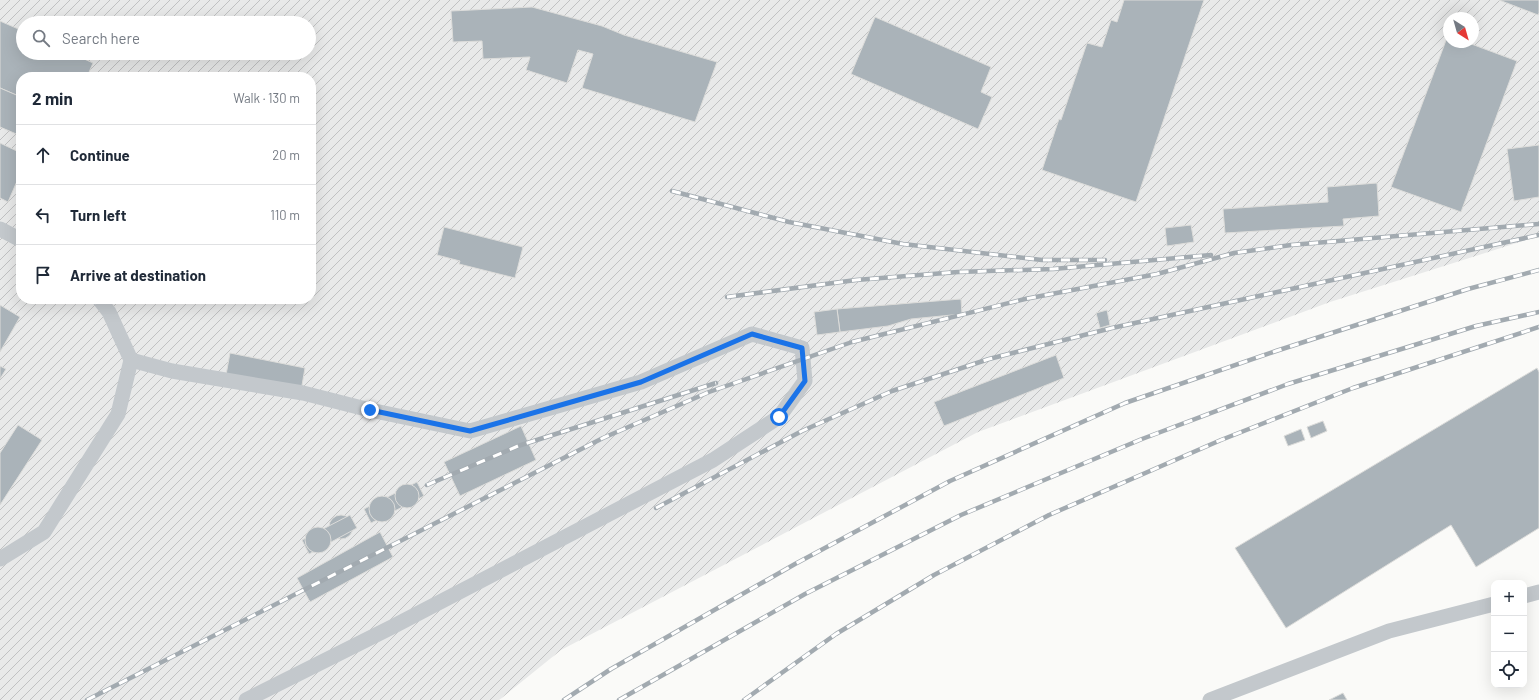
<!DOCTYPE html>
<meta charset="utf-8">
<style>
:root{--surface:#fff;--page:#f6f6f7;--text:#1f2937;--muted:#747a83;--line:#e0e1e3}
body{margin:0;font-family:Barlow,sans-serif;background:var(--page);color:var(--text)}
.controls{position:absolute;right:12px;bottom:12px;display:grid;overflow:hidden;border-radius:8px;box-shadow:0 4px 16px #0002}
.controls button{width:36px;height:36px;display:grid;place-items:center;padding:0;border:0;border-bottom:1px solid var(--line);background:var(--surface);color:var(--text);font:20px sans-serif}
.compass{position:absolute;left:1443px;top:12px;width:36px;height:36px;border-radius:50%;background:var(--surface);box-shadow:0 4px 16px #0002;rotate:143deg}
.stop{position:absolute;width:12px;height:12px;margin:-9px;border:3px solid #1a73e8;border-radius:50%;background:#fff}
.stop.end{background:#1a73e8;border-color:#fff;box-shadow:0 1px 4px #0008}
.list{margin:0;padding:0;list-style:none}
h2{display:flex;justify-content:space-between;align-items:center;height:52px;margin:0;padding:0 16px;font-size:17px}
h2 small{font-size:13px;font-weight:400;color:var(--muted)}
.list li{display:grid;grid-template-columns:26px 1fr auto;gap:12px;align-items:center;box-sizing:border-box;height:60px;padding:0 16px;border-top:1px solid var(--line)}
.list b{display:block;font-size:15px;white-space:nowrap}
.list em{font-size:13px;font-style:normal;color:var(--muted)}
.icon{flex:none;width:22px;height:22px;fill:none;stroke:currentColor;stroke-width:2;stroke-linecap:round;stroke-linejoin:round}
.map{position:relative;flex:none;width:1539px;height:700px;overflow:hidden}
.search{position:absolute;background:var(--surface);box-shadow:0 4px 16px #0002;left:16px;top:16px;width:300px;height:44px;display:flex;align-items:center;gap:10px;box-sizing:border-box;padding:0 14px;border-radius:22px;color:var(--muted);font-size:15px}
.panel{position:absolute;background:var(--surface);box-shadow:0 4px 16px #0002;left:16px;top:72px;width:300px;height:232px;border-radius:16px}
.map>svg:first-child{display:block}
</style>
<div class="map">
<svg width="1539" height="700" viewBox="0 0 1539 700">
<defs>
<pattern id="industrial-furrows" width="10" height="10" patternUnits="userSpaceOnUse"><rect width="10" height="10" fill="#e8e9e9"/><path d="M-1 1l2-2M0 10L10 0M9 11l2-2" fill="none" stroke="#c0c1c2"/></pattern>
</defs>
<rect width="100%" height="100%" fill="#fafaf8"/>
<path fill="url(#industrial-furrows)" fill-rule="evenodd" d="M 0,0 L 1539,0 L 1539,236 L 1330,302 L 978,432 L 561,650 L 499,700 L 0,700 ZM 1449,18 L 1473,18 L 1473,42 L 1449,42 ZM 23,23 L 309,23 L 309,53 L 23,53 ZM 21,77 L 311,77 L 311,299 L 21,299 Z"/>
<g fill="#aab3b9" stroke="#dcdcda">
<path d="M 1124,0 L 1204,0 L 1136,202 L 1042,170 L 1059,119 L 1061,120 L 1087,43 L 1102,47 L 1111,20 L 1117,22 Z"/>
<path d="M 1499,0 L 1539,0 L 1539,13 L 1538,15 Z"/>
<path d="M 532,7 L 602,26 L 624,35 L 717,62 L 695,122 L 582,88 L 593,54 L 578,50 L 567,83 L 526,70 L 530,57 L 483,59 L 482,41 L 453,42 L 451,11 Z"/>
<path d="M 875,17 L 991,67 L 981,92 L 992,97 L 978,129 L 851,74 Z"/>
<path d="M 0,21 L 23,31 L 23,53 L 71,53 L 93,63 L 87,77 L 21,77 L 21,97 L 0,88 Z"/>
<path d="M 1448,35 L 1449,42 L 1466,42 L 1517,61 L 1461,212 L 1391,187 Z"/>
<path d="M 0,88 L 21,97 L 21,136 L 0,127 Z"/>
<path d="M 0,143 L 21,153 L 21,172 L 8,202 L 0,198 Z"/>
<path d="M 1539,145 L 1539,197 L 1514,201 L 1507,149 Z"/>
<path d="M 1377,183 L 1379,216 L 1343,219 L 1344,226 L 1225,233 L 1223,209 L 1328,202 L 1327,187 Z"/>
<path d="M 1191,225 L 1194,242 L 1167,246 L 1165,228 Z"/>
<path d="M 444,227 L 523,247 L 515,278 L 459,264 L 460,261 L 437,255 Z"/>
<path d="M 961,299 L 962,314 L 911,319 L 888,326 L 840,332 L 837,309 Z"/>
<path d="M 0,305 L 20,317 L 0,352 Z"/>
<path d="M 837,309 L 840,332 L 817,335 L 814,312 Z"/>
<path d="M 1107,310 L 1110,325 L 1100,328 L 1096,313 Z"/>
<path d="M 230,353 L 305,368 L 301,391 L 226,375 Z"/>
<path d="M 1056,355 L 1064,378 L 944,426 L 934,402 Z"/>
<path d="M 0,366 L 6,369 L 0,379 Z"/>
<path d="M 1537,368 L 1539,372 L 1539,528 L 1476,567 L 1451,525 L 1286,628 L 1235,548 Z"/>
<path d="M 1323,421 L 1327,431 L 1311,438 L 1307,427 Z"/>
<path d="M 18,425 L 42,440 L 0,505 L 0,453 Z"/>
<path d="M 521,426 L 536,460 L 460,496 L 444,462 Z"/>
<path d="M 1301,429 L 1305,440 L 1288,446 L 1284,436 Z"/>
<path d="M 417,482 L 424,496 L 371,523 L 364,509 Z"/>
<circle cx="407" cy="496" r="12"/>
<circle cx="382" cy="509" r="13"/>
<circle cx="341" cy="527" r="12"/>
<path d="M 350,515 L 357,528 L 309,554 L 302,540 Z"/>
<circle cx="318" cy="540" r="13"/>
<path d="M 380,532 L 393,557 L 310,602 L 297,578 Z"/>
<path d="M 1343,693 L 1347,700 L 1329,700 Z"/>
</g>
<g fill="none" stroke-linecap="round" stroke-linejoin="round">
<g stroke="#c3c8cc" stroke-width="15">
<path d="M 0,229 L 21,240"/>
<path d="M 131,360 L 172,371 L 303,393 L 370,410 L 470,431 L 641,382 L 752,334 L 802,348 L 805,381 L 779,417 L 713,460 L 392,627 L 246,700"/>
<path d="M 0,559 L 44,532 L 118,414 L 131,360 L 109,312 L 99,299"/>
<path d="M 1524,596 L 1539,592"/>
<path d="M 1210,700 L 1389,631 L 1494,604"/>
</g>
<g stroke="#a2aab0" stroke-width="4.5">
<g id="rail">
<path d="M 672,191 L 789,222 L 903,244 L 1042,260 L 1105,260"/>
<path d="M 727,297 L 856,280 L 958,272 L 1053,269 L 1211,255"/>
<path d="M 427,485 L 518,446 L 716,383"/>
<path d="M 656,508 L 802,431 L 892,391 L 989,359 L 1112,328 L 1539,235"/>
<path d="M 87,700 L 603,438 L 709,392 L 852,342 L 1025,299 L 1157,274 L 1234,253 L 1291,245 L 1539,224"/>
<path d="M 564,700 L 611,669 L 795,564 L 950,481 L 1125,403 L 1276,351 L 1468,289 L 1539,270"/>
<path d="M 619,700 L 805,594 L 961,515 L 1142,439 L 1288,384 L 1476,326 L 1539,312"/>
<path d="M 744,700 L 836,634 L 934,575 L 1049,515 L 1221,440 L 1353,388 L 1539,327"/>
</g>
</g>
<use href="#rail" stroke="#fff" stroke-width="3" stroke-dasharray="9" stroke-linecap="butt"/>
</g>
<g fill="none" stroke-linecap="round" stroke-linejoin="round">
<path stroke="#1a73e8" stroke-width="5" d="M 370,410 L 470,431 L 641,382 L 752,334 L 802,348 L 805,381 L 779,417"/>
</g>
</svg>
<div class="controls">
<button>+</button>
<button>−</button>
<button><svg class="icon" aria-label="locate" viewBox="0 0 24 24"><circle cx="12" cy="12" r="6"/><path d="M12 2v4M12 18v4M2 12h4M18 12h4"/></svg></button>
</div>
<svg class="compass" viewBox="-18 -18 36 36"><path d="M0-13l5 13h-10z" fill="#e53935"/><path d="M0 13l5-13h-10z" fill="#747a83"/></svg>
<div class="stop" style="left:779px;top:417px"></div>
<div class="stop end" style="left:370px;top:410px"></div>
<div class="search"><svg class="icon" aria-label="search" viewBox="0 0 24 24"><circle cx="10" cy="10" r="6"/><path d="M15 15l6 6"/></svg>Search here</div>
<section class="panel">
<h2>2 min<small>Walk · 130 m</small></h2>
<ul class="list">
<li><svg class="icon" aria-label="ahead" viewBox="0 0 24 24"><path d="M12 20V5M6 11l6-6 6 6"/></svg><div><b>Continue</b></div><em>20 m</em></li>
<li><svg class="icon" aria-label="left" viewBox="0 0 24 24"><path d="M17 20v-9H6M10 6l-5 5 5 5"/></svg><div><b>Turn left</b></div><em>110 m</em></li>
<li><svg class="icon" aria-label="arrive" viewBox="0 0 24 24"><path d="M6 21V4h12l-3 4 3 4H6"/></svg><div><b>Arrive at destination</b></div></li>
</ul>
</section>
</div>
